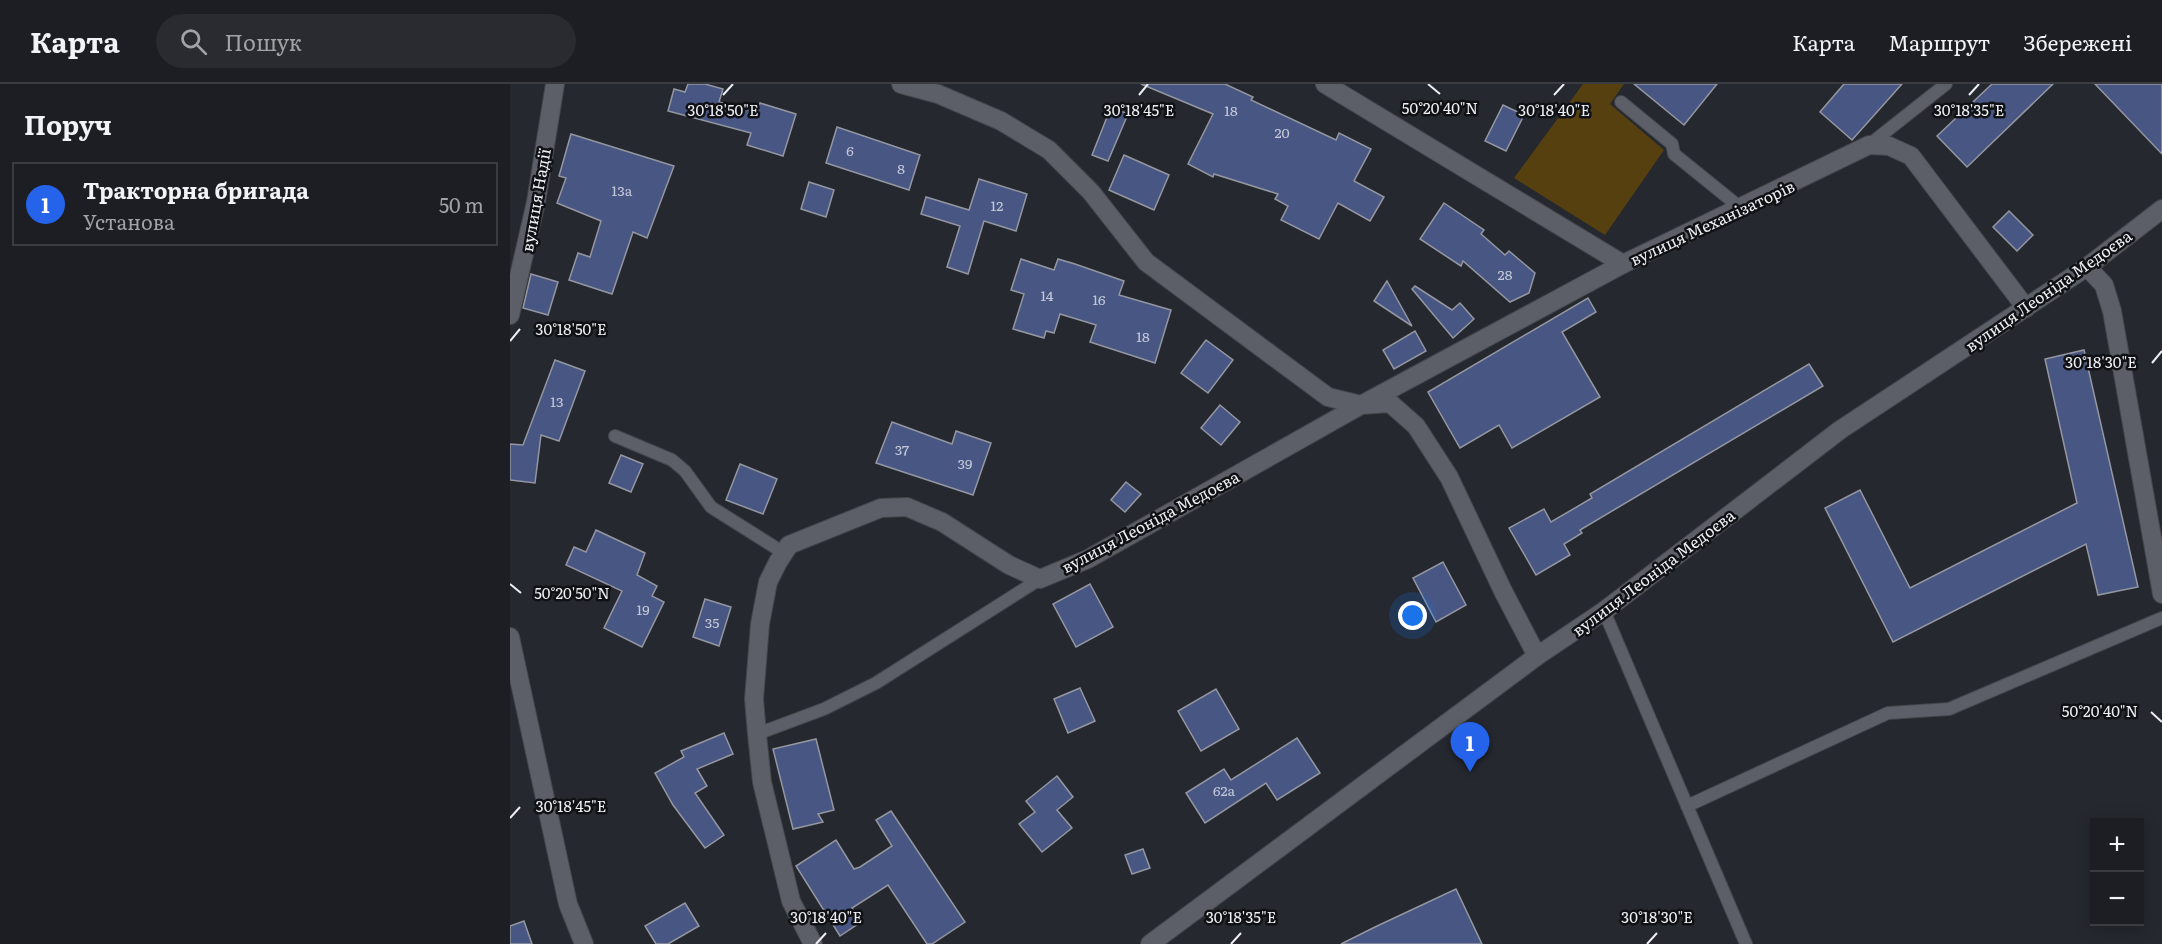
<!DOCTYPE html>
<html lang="uk">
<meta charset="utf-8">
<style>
:root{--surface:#1c1e23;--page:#292b30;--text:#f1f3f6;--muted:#a0a2a6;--line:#3a3c41;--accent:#2563eb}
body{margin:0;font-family:Literata,serif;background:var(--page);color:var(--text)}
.controls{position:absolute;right:18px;bottom:18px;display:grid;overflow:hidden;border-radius:0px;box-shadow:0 3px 15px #0003}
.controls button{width:54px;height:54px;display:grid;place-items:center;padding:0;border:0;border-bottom:2px solid var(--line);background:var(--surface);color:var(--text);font:30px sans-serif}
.you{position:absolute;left:903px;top:532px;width:21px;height:21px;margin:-15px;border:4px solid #fff;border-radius:50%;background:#1a73e8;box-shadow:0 0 0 9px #1a73e833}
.badge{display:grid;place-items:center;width:39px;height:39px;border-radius:50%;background:var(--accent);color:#fff;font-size:20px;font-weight:700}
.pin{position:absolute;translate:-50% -50px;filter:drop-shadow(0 2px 3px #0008)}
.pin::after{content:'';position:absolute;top:32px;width:21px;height:18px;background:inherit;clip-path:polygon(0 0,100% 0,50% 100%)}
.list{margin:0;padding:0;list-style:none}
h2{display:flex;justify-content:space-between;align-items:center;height:78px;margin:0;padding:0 24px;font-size:26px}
h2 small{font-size:20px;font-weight:400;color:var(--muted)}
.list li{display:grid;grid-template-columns:39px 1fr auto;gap:18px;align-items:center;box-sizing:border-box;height:84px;margin:0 12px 12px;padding:0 12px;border:2px solid var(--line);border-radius:0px}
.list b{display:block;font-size:22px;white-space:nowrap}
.list p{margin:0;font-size:20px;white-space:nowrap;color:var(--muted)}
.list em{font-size:20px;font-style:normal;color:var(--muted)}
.icon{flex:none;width:33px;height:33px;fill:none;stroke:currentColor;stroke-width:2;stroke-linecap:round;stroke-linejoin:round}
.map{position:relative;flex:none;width:1652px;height:860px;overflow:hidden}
header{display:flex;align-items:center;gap:36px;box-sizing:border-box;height:84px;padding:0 30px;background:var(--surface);border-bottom:2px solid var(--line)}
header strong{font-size:28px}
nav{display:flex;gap:33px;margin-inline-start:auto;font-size:21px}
.search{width:420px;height:54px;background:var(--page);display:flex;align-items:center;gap:15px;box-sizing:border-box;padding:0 21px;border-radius:33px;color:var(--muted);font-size:22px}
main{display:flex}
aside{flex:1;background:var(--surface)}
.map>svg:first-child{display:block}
</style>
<header>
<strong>Карта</strong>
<div class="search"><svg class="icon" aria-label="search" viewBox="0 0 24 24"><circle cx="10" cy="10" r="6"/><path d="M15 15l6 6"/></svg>Пошук</div>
<nav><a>Карта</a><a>Маршрут</a><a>Збережені</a></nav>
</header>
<main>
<aside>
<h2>Поруч<small></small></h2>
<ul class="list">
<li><span class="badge">1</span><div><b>Тракторна бригада</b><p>Установа</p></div><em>50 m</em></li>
</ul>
</aside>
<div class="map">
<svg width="1652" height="860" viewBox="0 0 1652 860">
<rect width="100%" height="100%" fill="#25282f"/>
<path fill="#56400f" d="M 1073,0 L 1114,0 L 1100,20 L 1154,66 L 1095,151 L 1004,94 Z"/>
<g fill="#485683" stroke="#9497a0" stroke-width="1.5">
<path d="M 178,0 L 195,0 L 213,5 L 209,18 L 247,28 L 250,19 L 286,30 L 273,72 L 237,61 L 241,49 L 158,27 L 164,5 L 175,8 Z"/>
<path d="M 631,0 L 715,0 L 743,13 L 741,16 L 826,56 L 829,49 L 861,65 L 844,97 L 874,113 L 860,137 L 828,119 L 809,155 L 771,136 L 778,122 L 765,115 L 768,110 L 704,90 L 703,93 L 678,80 L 703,30 Z"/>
<path d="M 1124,0 L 1207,0 L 1174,41 Z"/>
<path d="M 1334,0 L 1392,0 L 1342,56 L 1310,28 Z"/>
<path d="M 1482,0 L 1543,0 L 1457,83 L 1427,52 Z"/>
<path d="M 1585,0 L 1652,0 L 1652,70 Z"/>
<path d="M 993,21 L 1014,31 L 996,67 L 975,57 Z"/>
<path d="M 601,23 L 618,30 L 598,77 L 582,71 Z"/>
<path d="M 327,43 L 410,71 L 399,106 L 316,79 Z"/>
<path d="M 61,50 L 164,82 L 137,154 L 123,148 L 102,210 L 59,196 L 68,169 L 80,173 L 91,137 L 47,119 L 56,94 L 49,92 Z"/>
<path d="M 614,71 L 659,91 L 644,126 L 599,106 Z"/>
<path d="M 469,95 L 517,110 L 506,147 L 474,137 L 458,190 L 437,183 L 450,142 L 411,130 L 416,113 L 459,126 Z"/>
<path d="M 299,98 L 324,106 L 316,133 L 291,125 Z"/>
<path d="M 934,119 L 974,146 L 971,150 L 995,171 L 999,167 L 1025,189 L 1019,209 L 1000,218 L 953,177 L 951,182 L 910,155 Z"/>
<path d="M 1499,127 L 1523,151 L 1507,167 L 1483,143 Z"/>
<path d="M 511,175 L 544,186 L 548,175 L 565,180 L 614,197 L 609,211 L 661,226 L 645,279 L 580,258 L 586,241 L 550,230 L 544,249 L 536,247 L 534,254 L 503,245 L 514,210 L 501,206 Z"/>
<path d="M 21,190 L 48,198 L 38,231 L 13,224 Z"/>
<path d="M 877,197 L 902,242 L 864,217 Z"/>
<path d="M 905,202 L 942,226 L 950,219 L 964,235 L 943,254 L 902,205 Z"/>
<path d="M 1078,214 L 1086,228 L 1052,248 L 1090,313 L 1002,364 L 989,341 L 950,364 L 918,308 Z"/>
<path d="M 905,247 L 916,267 L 884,285 L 873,266 Z"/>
<path d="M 696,256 L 723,276 L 698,309 L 671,289 Z"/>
<path d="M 1574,266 L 1628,503 L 1588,511 L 1576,460 L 1383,558 L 1315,424 L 1350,406 L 1400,504 L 1567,419 L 1535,275 Z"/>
<path d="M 45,276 L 75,287 L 49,357 L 31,351 L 25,399 L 0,396 L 0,360 L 13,361 Z"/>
<path d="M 1299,280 L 1313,302 L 1070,446 L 1072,449 L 1054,460 L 1060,471 L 1026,491 L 999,444 L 1034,425 L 1041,438 L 1082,414 L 1080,410 Z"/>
<path d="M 710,321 L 730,338 L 711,361 L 691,344 Z"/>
<path d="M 382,338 L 442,360 L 446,347 L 481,359 L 463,411 L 366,379 Z"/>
<path d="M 111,371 L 133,380 L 121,408 L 99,399 Z"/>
<path d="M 230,380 L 267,395 L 253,430 L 216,416 Z"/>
<path d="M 616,398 L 631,410 L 615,428 L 601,416 Z"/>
<path d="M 86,446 L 135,469 L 127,491 L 147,502 L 142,512 L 154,518 L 132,563 L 94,544 L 112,507 L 56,481 L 64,463 L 76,468 Z"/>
<path d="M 933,478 L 956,521 L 926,538 L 903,494 Z"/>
<path d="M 580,500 L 603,543 L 566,563 L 543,520 Z"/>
<path d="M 195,515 L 221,523 L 209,562 L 183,553 Z"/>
<path d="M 570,604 L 585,637 L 558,649 L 544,615 Z"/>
<path d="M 706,605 L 729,645 L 691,667 L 668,627 Z"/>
<path d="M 214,649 L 223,670 L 187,685 L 197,702 L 185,709 L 214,751 L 195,764 L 163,721 L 145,689 L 174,673 L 171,667 Z"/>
<path d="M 787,654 L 810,689 L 767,716 L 756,699 L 695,739 L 676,709 L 714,685 L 721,696 Z"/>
<path d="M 306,655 L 324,726 L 308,730 L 313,738 L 283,745 L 263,665 Z"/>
<path d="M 547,692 L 563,713 L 547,726 L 562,744 L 532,768 L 509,740 L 525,728 L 516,717 Z"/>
<path d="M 381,727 L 455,838 L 422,860 L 417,860 L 378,801 L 342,824 L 351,838 L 330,852 L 286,782 L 326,756 L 344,785 L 350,783 L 382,762 L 366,736 Z"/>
<path d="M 633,765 L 640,784 L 622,790 L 615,771 Z"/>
<path d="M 946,805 L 972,860 L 831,860 L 865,843 Z"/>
<path d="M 175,819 L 189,842 L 158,860 L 146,860 L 135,842 Z"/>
<path d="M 14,837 L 22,860 L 0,860 L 0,842 Z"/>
</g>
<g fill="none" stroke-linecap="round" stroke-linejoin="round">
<g stroke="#44464c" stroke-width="14">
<g id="service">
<path d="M 1111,18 L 1162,60 L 1164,70 L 1232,125"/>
<path d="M 1359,61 L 1436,0"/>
<path d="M 105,352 L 162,376 L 175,387 L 201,423 L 274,469"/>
<path d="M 1094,527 L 1236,860"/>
<path d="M 247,650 L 314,625 L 366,599 L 530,495"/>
<path d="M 1177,722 L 1378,629 L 1439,625 L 1652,534"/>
</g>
</g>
<g stroke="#44464c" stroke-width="20">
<g id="minor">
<path d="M 391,0 L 428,10 L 491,37 L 539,66 L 581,108 L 636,178 L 818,313 L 851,321 L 880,319 L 906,342 L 939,393 L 993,507 L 1027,572"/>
<path d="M 815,0 L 1113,180 L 1359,61 L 1379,62 L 1401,72 L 1516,224"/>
<path d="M 1577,183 L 1594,201 L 1602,227 L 1652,510"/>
<path d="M 0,231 L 26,118 L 45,0"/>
<path d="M 0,553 L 58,820 L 74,860"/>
<path d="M 303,860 L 281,817 L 252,698 L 247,650 L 244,615 L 250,540 L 258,498 L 268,478 L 279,461 L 371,424 L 397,423 L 432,438 L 499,481 L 530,495 L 578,475 L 851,321 L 1113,180"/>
<path d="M 640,860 L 1027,572 L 1094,527 L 1330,346 L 1577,183 L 1652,125"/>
</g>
</g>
<use href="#service" stroke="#5c5f67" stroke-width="12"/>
<use href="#minor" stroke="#5c5f67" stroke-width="18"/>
</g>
<path fill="none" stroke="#edeff4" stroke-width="2" d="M 918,0 L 930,10M 213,11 L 223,0M 629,11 L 638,0M 1044,11 L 1054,0M 1459,11 L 1469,0M 0,257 L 10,245M 1642,279 L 1652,267M 0,500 L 11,509M 1641,628 L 1652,638M 0,734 L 10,723M 306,860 L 316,849M 721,860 L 731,849M 1137,860 L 1147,849"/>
<g text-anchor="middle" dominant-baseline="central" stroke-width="5" stroke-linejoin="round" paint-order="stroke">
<g font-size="14" fill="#c4c9d8">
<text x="721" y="26">18</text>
<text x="772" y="48">20</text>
<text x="340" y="66">6</text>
<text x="391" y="84">8</text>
<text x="112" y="106">13а</text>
<text x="487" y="121">12</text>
<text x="995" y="190">28</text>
<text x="537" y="211">14</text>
<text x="589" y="215">16</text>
<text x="633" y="252">18</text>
<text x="47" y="317">13</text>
<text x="392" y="365">37</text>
<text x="455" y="379">39</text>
<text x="133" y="525">19</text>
<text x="202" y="538">35</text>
<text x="714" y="706">62а</text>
</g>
<g font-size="16" fill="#edeff4" stroke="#101114">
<text transform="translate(25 116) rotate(-80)">вулиця Надії</text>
<text transform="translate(1202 138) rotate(-25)">вулиця Механізаторів</text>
<text transform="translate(1538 206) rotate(-35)">вулиця Леоніда Медоєва</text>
<text transform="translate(640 437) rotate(-28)">вулиця Леоніда Медоєва</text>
<text transform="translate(1143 488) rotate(-37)">вулиця Леоніда Медоєва</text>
</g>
</g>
<g font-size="15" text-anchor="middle" fill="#edeff4" stroke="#101114" stroke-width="5" stroke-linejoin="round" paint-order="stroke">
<text x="930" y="30">50°20'40"N</text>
<text x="213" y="32">30°18'50"E</text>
<text x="629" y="32">30°18'45"E</text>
<text x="1044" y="32">30°18'40"E</text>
<text x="1459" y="32">30°18'35"E</text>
<text x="61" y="251">30°18'50"E</text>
<text x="1591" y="284">30°18'30"E</text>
<text x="62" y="515">50°20'50"N</text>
<text x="1590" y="633">50°20'40"N</text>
<text x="61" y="728">30°18'45"E</text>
<text x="316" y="839">30°18'40"E</text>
<text x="731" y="839">30°18'35"E</text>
<text x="1147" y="839">30°18'30"E</text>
</g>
</svg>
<div class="controls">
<button>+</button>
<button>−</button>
</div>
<div class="you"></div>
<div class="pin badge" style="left:960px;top:688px">1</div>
</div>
</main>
